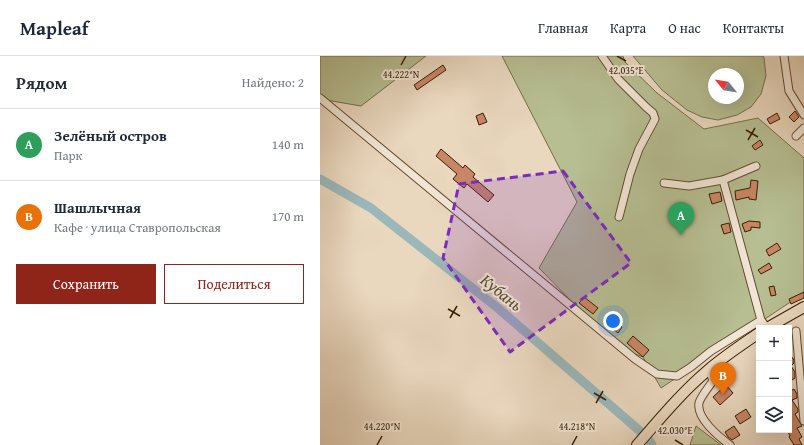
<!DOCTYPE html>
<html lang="ru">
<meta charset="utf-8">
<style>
:root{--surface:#fff;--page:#f2f2f3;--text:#1f2937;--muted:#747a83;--line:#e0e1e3;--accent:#8f2418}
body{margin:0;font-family:"Gentium Book Plus",serif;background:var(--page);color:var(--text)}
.controls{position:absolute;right:12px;bottom:12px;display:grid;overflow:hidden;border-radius:0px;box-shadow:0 4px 16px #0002}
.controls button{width:36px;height:36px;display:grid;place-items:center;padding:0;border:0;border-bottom:1px solid var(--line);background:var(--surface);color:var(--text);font:20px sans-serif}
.compass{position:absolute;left:388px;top:12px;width:36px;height:36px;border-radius:50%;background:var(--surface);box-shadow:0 4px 16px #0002;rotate:300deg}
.you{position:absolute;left:293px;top:265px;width:14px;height:14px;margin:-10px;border:3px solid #fff;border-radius:50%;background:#1a73e8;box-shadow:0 0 0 6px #1a73e833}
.badge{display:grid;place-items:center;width:26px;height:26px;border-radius:50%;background:var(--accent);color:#fff;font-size:13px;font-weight:700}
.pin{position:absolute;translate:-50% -33px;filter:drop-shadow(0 1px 2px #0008)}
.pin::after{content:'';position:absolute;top:21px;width:14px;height:12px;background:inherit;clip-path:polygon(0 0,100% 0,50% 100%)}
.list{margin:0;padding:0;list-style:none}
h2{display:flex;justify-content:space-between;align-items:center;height:52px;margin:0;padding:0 16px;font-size:17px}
h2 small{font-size:13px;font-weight:400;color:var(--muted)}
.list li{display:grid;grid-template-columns:26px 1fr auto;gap:12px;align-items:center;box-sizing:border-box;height:72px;padding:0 16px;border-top:1px solid var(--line)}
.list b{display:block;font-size:15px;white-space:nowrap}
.list p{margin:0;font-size:13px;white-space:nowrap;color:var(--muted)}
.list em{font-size:13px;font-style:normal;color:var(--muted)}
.actions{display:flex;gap:8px;padding:12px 16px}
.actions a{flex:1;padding:9px 0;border:1px solid var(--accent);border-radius:0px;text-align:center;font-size:14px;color:var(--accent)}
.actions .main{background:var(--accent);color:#fff}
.icon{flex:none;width:22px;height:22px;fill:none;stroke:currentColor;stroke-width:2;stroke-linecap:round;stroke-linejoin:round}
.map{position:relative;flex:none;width:484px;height:389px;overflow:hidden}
header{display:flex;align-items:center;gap:24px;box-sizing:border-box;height:56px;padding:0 20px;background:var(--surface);border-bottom:1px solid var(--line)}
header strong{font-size:19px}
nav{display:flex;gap:22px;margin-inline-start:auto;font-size:14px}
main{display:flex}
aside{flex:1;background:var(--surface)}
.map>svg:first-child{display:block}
</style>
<header>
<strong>Mapleaf</strong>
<nav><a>Главная</a><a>Карта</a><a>О нас</a><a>Контакты</a></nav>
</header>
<main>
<aside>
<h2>Рядом<small>Найдено: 2</small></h2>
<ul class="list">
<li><span class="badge" style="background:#2e9e5b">A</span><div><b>Зелёный остров</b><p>Парк</p></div><em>140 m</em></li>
<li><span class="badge" style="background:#e8710a">B</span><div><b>Шашлычная</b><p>Кафе · улица Ставропольская</p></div><em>170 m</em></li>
</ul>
<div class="actions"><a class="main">Сохранить</a><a>Поделиться</a></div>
</aside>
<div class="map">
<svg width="484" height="389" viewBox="0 0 484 389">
<rect width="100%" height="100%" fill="#e9d7be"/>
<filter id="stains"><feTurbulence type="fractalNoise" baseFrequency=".005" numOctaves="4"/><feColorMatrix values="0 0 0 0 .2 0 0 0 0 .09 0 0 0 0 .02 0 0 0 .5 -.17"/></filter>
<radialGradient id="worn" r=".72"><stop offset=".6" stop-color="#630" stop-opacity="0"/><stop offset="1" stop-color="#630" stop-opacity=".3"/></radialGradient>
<g fill="#b6be92" stroke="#766e49" fill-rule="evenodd">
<path d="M 0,0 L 106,0 L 41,50 L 0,43 Z"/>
<path d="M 182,0 L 303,0 L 305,6 L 337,37 L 384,73 L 438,62 L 484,102 L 484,237 L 341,332 L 323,301 L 295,290 L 219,212 L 257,146 Z"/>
<path d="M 313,0 L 443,0 L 444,2 L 446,20 L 441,38 L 431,51 L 417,59 L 398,64 L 382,61 L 367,54 L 342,34 ZM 394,18 L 418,18 L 418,42 L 394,42 Z"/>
<path d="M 376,370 L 401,389 L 370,389 Z"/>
</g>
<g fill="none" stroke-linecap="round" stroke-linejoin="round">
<path stroke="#9ab7ba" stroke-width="9" d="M 0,123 L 51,152 L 179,253 L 328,382 L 332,389"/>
</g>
<g fill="#c98666" stroke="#371f00">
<path d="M 123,9 L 126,14 L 97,34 L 94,29 Z"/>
<path d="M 475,55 L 479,61 L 474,66 L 469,61 Z"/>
<path d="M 163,57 L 167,66 L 159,69 L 156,60 Z"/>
<path d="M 457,57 L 460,63 L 450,68 L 447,63 Z"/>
<path d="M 440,84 L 443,89 L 435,94 L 432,90 Z"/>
<path d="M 121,93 L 143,112 L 145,109 L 155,118 L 153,121 L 174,139 L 168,146 L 147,128 L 144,132 L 133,123 L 137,118 L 116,100 Z"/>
<path d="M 431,124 L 438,125 L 436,144 L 429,143 L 429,141 L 416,144 L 415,135 L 430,132 Z"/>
<path d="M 400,136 L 402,145 L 392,148 L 389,138 Z"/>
<path d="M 429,165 L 440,166 L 440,172 L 431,171 L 431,174 L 425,176 L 422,168 Z"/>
<path d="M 409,167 L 411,176 L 404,178 L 401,169 Z"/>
<path d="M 457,187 L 461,193 L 449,200 L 446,194 Z"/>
<path d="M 449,207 L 452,212 L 441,218 L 438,214 Z"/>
<path d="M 454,230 L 456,239 L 451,240 L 449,231 Z"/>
<path d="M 484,236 L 484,242 L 471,248 L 469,243 Z"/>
<path d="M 264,241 L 278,252 L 273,258 L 259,247 Z"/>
<path d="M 291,263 L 302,271 L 298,277 L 287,268 Z"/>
<path d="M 313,280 L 329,294 L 323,301 L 307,287 Z"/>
<path d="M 469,297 L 474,304 L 474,307 L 471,310 L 475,316 L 475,322 L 469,326 Z"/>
<path d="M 406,329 L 413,337 L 400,349 L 393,341 Z"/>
<path d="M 474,333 L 477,338 L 477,342 L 472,344 L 478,353 L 478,356 L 475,358 L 482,370 L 477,372 L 482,381 L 479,383 L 482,389 L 474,389 L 469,381 L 470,380 L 467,374 L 469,374 L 469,336 Z"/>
<path d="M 426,353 L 431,361 L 420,368 L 415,360 Z"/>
<path d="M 414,370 L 420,379 L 412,384 L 408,381 L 405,376 Z"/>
</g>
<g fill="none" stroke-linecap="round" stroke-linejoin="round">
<g stroke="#644d30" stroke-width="9">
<g id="minor">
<path d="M 282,0 L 298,23 L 326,51 L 333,57 L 335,63 L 319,93 L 310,118 L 299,161"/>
<path d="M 464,0 L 469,35 L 484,59"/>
<path d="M 0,42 L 315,303 L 337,318 L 357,320 L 371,311 L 391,295 L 441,264 L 447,272"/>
<path d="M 476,80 L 484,72"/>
<path d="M 436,110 L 403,124 L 441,264"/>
<path d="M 344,127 L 369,130 L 403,124"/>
<path d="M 476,275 L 484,365"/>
<path d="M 391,319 L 393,325 C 390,329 380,342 379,347 C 376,362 399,381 410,389"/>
</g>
</g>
<g stroke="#371f00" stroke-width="12">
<g id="highway">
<path d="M 447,272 L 484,251"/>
<path d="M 317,389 C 339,364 361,337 387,315 C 403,301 421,289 439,277"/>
</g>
</g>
<use href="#minor" stroke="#f1e5d5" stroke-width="7"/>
<use href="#highway" stroke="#e9d7be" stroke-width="10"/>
</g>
<path fill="#7b2cbf" fill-opacity="0.2" stroke="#7b2cbf" stroke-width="3" stroke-dasharray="8 5" stroke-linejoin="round" d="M 243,115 L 311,207 L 190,296 L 123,202 L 139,128 Z"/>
<path fill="none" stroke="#371f00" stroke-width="1.5" d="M 297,0 L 306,5M 81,9 L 86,0M 426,74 L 438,81M 428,84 L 435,72M 128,253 L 140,260M 130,262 L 137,250M 274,337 L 286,344M 276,347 L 283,335M 355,384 L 363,389M 57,389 L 62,380M 252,389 L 257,380"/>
<g text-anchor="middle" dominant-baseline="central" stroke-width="4" stroke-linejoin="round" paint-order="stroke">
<g font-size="17" font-style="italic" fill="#554d38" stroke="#f1e5d5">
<text transform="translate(182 236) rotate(39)">Кубань</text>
</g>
</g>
<g font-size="10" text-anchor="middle" fill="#371f00" stroke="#f1e5d5" stroke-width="4" stroke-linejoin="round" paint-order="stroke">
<text x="306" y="18">42.035°E</text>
<text x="81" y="22">44.222°N</text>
<text x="62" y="374">44.220°N</text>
<text x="257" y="374">44.218°N</text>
<text x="355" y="378">42.030°E</text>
</g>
<rect width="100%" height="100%" filter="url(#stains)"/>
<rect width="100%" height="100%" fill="url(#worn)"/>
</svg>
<div class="controls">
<button>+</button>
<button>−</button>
<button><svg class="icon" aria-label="layers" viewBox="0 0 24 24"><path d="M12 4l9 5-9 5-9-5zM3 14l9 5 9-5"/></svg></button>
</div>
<svg class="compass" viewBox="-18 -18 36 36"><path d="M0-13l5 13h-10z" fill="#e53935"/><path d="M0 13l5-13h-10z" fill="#747a83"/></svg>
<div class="you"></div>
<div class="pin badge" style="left:361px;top:179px;background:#2e9e5b">A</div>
<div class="pin badge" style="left:403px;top:339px;background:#e8710a">B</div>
</div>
</main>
